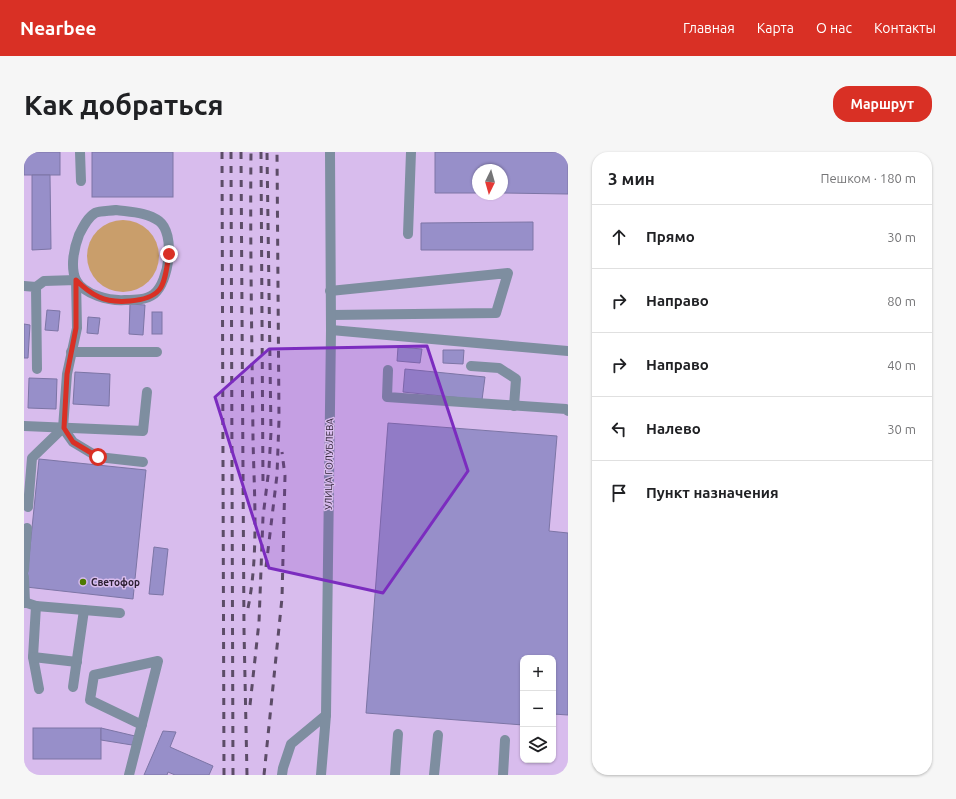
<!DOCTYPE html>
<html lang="ru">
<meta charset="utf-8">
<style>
:root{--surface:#fff;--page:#f6f6f6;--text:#202124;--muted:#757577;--line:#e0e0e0;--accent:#d93025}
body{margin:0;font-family:Ubuntu,sans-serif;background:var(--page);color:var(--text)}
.controls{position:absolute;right:12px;bottom:12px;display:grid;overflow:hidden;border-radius:8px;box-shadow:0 1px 3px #0004}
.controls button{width:36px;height:36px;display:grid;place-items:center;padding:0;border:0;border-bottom:1px solid var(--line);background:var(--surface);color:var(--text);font:20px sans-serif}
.compass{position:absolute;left:448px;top:12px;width:36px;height:36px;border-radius:50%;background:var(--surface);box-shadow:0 1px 3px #0004;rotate:185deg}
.stop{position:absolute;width:12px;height:12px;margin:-9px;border:3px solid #d93025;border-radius:50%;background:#fff}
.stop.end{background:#d93025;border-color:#fff;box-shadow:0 1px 4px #0008}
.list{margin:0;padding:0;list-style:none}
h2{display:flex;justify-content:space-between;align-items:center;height:52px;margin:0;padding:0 16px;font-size:17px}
h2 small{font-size:13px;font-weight:400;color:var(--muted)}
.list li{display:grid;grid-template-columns:26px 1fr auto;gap:12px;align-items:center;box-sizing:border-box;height:64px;padding:0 16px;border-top:1px solid var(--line)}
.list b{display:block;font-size:15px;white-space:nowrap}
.list em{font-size:13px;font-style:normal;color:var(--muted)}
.icon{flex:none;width:22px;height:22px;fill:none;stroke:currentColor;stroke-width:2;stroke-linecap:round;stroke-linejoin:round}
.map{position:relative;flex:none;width:544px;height:623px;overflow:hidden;border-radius:16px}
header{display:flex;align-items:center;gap:24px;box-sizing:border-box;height:56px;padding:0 20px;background:var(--accent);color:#fff}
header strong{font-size:19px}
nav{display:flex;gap:22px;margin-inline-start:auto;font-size:14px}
.intro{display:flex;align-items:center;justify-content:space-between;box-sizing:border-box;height:96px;padding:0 24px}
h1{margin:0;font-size:28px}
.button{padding:10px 18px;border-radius:16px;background:var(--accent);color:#fff;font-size:14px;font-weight:700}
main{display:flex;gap:24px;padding:0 24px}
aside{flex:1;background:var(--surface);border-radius:16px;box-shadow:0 1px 3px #0004}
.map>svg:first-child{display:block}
</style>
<header>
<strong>Nearbee</strong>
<nav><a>Главная</a><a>Карта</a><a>О нас</a><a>Контакты</a></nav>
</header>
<div class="intro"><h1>Как добраться</h1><a class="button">Маршрут</a></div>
<main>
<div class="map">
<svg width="544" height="623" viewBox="0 0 544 623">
<rect width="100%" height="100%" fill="#d8bced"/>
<circle fill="#c99e6b" cx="99" cy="104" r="36"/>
<g fill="#978fc9" stroke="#7c75a5">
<rect x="0" y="0" width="36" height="23"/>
<rect x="68" y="0" width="81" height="45"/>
<path d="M 411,0 L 544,0 L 544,42 L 478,41 L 478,18 L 454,18 L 454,41 L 411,41 Z"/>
<path d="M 8,23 L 26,23 L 27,97 L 8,98 Z"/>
<path d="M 509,70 L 509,98 L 397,98 L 397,71 Z"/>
<path d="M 106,152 L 121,153 L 119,183 L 105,182 Z"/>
<path d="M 23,158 L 36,159 L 34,179 L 21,178 Z"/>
<rect x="128" y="160" width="10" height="22"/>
<path d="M 64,165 L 76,166 L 74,182 L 63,181 Z"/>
<path d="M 0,172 L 6,173 L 4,206 L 0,206 Z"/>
<path d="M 374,195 L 398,197 L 396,211 L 373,209 Z"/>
<path d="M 419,198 L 440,198 L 439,212 L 419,211 Z"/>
<path d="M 381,217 L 461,225 L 458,248 L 379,240 Z"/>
<path d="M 51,220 L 86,222 L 85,254 L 49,252 Z"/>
<path d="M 5,226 L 33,227 L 32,257 L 4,256 Z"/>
<path d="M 364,271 L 533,284 L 525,379 L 544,381 L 544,563 L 529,562 L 529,506 L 499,506 L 499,573 L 342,561 Z"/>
<path d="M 15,307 L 122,318 L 109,447 L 2,435 Z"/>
<path d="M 130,395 L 144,397 L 139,443 L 125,442 Z"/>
<rect x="9" y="576" width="68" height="31"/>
<path d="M 77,576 L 111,584 L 108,593 L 77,588 Z"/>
<path d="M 139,579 L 152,580 L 146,595 L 189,614 L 185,623 L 151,623 L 144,620 L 143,623 L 120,623 Z"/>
</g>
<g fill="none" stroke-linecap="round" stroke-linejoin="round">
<g stroke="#7e8ea0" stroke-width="10">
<path d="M 56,0 L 57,29"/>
<path d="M 92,58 C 106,60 123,60 135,69 C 152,82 145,130 130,142 C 122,148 111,148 101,148 C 86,149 60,143 52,128 C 46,115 50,96 55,83 C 59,75 63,66 71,61 C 76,59 86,59 92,58 Z"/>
<path d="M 384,82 L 387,0"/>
<path d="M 0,134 L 12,135 L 13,217"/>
<path d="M 306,139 L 484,121 L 472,161 L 307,163"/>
<path d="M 307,178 L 544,199"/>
<path d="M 47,200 L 133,200"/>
<path d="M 447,214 L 475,216 L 492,227 L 490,254"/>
<path d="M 364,218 L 363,245 L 542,257 L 544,259"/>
<path d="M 0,274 L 119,279 L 123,240"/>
<path d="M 39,276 L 49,290 L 74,305 L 119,310"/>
<path d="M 4,355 L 8,306 L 39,276 L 43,222 L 53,176 L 52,128 L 20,129 L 12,135"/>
<path d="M 0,418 L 3,376"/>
<path d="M 0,425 L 1,451"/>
<path d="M 0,450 L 12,454 L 9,505 L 15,537"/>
<path d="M 12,454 L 96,461"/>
<path d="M 9,505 L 53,510"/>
<path d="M 49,535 L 60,458"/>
<path d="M 105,623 L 134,509 L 70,523 L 66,548 L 118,573"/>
<path d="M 258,623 L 259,616 L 267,592 L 302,563"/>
<path d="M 297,623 L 302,563 L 307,178 L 306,0"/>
<path d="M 371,623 L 374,582"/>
<path d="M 410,623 L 414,583"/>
<path d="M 479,623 L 481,588"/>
</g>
<g stroke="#5c4c67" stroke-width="3" stroke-dasharray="7 7" stroke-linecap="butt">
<path d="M 198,0 L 200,623"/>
<path d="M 207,0 L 209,623"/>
<path d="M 217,0 L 220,478 L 223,623"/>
<path d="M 237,0 L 239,332"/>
<path d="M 242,415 L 253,323 L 255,268 L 253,0"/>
<path d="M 224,456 C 235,402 230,340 229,286 C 228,190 226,95 227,0"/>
<path d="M 226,553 L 235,470 L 239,365 L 245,316 L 247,280 L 243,0"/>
<path d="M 240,623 L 258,446 L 261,324 L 258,300"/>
</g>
</g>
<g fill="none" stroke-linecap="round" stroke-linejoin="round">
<path stroke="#d93025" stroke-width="5" d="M 74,305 L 49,290 L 40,276 L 43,222 L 52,176 L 52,128 C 59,135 66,141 75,145 C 89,152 124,151 135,138 C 142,130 143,112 145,102"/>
</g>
<path fill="#7b2cbf" fill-opacity="0.2" stroke="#7b2cbf" stroke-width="3" stroke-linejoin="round" d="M 403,194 L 444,319 L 359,441 L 245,416 L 191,245 L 245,197 Z"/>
<circle fill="#4d7a00" stroke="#d8bced" stroke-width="1.5" cx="59" cy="430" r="4"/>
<g text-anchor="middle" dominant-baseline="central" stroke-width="3" stroke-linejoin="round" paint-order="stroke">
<g font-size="10" fill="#291e30" stroke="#d8bced">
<text transform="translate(305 312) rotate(-89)">УЛИЦА ГОЛУБЛЕВА</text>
</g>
<g font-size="10" font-weight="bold" fill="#291e30" stroke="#d8bced" text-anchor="start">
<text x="67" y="430">Светофор</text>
</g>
</g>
</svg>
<div class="controls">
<button>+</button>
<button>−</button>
<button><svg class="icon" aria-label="layers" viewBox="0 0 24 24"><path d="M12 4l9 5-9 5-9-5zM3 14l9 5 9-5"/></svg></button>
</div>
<svg class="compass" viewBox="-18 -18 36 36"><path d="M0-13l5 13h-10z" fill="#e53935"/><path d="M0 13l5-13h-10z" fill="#757577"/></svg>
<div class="stop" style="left:74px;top:305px"></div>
<div class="stop end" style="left:145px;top:102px"></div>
</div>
<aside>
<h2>3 мин<small>Пешком · 180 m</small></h2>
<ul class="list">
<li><svg class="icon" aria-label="ahead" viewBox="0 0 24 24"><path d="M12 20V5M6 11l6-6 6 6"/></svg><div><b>Прямо</b></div><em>30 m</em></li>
<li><svg class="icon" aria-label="right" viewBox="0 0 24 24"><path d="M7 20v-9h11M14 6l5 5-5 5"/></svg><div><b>Направо</b></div><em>80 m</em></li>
<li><svg class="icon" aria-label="right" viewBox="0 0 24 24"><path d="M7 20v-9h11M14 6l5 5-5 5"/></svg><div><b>Направо</b></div><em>40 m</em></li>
<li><svg class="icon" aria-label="left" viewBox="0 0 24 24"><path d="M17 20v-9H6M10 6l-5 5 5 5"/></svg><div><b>Налево</b></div><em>30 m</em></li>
<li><svg class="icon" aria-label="arrive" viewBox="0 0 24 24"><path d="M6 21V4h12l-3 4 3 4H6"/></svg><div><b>Пункт назначения</b></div></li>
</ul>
</aside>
</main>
